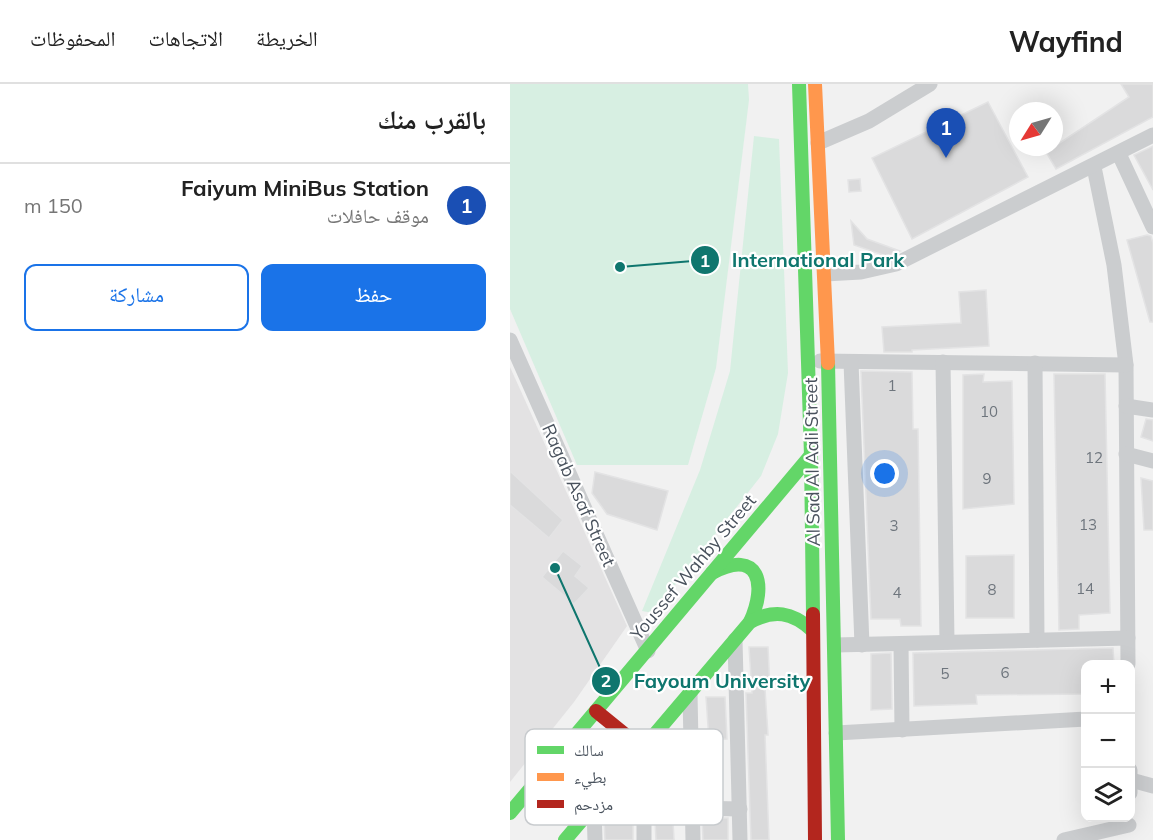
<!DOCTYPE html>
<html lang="ar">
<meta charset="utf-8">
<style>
:root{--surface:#fff;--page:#f6f6f6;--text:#222;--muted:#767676;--line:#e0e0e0;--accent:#1a73e8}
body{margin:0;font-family:Mulish,"Noto Naskh Arabic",sans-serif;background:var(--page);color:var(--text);direction:rtl}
.controls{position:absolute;right:18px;bottom:18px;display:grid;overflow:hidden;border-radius:12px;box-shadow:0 6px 24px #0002}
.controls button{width:54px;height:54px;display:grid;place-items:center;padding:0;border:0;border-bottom:2px solid var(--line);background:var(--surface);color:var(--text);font:30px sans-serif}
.compass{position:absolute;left:499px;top:18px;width:54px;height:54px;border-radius:50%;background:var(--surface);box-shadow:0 6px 24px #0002;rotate:233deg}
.you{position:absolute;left:375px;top:390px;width:21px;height:21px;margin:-15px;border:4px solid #fff;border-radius:50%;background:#1a73e8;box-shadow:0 0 0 9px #1a73e833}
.badge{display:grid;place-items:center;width:39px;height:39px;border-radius:50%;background:var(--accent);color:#fff;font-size:20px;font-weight:700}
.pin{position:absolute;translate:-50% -50px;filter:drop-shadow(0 2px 3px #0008)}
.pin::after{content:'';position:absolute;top:32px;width:21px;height:18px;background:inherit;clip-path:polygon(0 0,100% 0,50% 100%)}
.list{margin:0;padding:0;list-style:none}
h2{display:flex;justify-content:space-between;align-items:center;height:78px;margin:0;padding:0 24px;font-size:26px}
h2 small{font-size:20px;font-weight:400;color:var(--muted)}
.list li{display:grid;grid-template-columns:39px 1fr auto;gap:18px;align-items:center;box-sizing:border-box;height:84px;padding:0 24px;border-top:2px solid var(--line)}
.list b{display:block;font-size:22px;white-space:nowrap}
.list p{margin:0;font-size:20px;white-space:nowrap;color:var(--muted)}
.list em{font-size:20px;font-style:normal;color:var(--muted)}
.actions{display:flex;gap:12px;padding:18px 24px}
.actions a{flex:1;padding:14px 0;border:2px solid var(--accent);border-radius:12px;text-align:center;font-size:21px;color:var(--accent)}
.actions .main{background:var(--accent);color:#fff}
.icon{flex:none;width:33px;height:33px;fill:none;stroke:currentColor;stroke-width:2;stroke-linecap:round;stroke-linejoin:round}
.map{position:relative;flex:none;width:643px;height:756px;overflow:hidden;direction:ltr}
header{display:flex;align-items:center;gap:36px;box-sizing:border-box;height:84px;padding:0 30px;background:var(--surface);border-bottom:2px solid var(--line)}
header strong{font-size:28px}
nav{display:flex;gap:33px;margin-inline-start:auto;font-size:21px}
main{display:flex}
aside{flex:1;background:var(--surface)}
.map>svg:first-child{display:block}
</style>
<header>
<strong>Wayfind</strong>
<nav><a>الخريطة</a><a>الاتجاهات</a><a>المحفوظات</a></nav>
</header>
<main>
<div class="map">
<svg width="643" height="756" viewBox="0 0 643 756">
<rect width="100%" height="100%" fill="#f1f1f1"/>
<path fill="#e3e2e3" d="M 0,283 L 117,542 L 64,618 L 0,698 Z"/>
<g fill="#d7efe2">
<path d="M 0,0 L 238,0 L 239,16 L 206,284 L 178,381 L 67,381 L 0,225 Z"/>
<path d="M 244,52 L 269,55 L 278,289 L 268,350 L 251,392 L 143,529 L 132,527 L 190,386 L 220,287 Z"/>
</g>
<g fill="#dadadb" stroke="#e3e3e4" stroke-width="1.5">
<path d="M 611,0 L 643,0 L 643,33 L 546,85 L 536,68 L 619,13 Z"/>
<path d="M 478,18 L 518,93 L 402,155 L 362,74 Z"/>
<path d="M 643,62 L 643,106 L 624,71 Z"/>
<path d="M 350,95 L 351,107 L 339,108 L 338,96 Z"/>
<path d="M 341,137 L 357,155 L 390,167 L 376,172 L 344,161 Z"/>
<path d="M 637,151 L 641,152 L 643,159 L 643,238 L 640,238 L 617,156 Z"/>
<path d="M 476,206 L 479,262 L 402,266 L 402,268 L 374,268 L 372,243 L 451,239 L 449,208 Z"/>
<path d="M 351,287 L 402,288 L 403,345 L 408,345 L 411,542 L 391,542 L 390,535 L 361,535 Z"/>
<path d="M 474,290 L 473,298 L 502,297 L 504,420 L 453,425 L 453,291 Z"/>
<path d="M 544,290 L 595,290 L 600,529 L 569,531 L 569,545 L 549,546 Z"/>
<path d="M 636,335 L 643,336 L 643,357 L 631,353 Z"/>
<path d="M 0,387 L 53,436 L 39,454 L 0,421 Z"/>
<path d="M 85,388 L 158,407 L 147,446 L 97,430 L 82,409 Z"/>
<path d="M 631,394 L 643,397 L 643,446 L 634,446 Z"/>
<path d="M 53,467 L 72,482 L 65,492 L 79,504 L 64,520 L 32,493 Z"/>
<path d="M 504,471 L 504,534 L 456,534 L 456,472 Z"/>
<path d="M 239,563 L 258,563 L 260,605 L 255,605 L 258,651 L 255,651 L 259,756 L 241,756 L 236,609 L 242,609 Z"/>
<path d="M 603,564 L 604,580 L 576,580 L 576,610 L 466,611 L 467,620 L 404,622 L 403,569 Z"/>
<path d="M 381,569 L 382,625 L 361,626 L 361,570 Z"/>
<path d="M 196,613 L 215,613 L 217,655 L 199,656 Z"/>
<path d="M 144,718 L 162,718 L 164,756 L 146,756 Z"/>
<path d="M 114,719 L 123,719 L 123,756 L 95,756 L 94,735 Z"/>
<path d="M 192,734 L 218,734 L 218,756 L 193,756 Z"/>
</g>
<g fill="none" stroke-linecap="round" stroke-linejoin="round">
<g stroke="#cbcdcf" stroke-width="15">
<path d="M 308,59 L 359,37 L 420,0"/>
<path d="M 609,70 L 643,143"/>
<path d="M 584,83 L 604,181 L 616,281 L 618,580"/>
<path d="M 315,190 L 351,188 L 386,180 L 643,51"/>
<path d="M 0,256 L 138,567"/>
<path d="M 310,277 L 616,281"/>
<path d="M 341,278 L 352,561"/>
<path d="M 433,278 L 437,558"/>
<path d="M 525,279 L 527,556"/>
<path d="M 616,322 L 643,326"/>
<path d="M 616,370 L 643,377"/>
<path d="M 225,556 L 230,756"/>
<path d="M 391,560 L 392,646"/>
<path d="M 325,561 L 618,554"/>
<path d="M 180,610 L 183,756"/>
<path d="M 326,649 L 576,635"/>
<path d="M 134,666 L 134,756"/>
<path d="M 620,686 L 620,709"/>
<path d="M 621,696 L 643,702"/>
<path d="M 84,724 L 85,756"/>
<path d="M 183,724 L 230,725"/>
<path d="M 554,756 L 619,741"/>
</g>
<g stroke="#63d668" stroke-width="14">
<path d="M 289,0 L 301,371 L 303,530"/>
<path d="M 318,279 L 328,756"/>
<path d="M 202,489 C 250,464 257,501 240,538"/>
<path d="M 0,729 L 301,371"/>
<path d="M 55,756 L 240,538 C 264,525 282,528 302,546"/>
</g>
<path stroke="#ff974d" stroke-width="14" d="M 305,0 L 318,279"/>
<g stroke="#b3261e" stroke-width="14">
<path d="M 303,530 L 305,756"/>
<path d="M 86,627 L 134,666"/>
</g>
</g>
<g text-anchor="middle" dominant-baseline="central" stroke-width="4.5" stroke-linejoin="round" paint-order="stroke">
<g font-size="15" fill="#6e757d">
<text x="382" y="301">1</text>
<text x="479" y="327">10</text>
<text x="584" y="373">12</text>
<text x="477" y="394">9</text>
<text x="578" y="440">13</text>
<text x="384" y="441">3</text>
<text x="575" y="504">14</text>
<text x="482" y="505">8</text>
<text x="387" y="508">4</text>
<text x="495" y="588">6</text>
<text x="435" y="589">5</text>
</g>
<g font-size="18" fill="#49525d" stroke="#fff">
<text transform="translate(302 378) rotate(-91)">Al Sad Al Aali Street</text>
<text transform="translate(69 411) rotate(66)">Ragab Asaf Street</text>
<text transform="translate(183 483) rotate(-50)">Youssef Wahby Street</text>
</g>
</g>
<rect x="15" y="645" width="198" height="96" rx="9" fill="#fff" stroke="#c8cbce" stroke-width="1.5"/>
<rect x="27" y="662" width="27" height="8" fill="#63d668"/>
<rect x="27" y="689" width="27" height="8" fill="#ff974d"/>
<rect x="27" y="716" width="27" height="8" fill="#b3261e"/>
<g font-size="16" fill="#49525d">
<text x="64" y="672">سالك</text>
<text x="64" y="699">بطيء</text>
<text x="64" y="726">مزدحم</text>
</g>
<path fill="none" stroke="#0f766e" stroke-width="2" d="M110 183L195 176M45 484L96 597"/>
<g fill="#0f766e" stroke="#fff" stroke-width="2">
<circle cx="110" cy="183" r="6"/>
<circle cx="45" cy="484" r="6"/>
<circle cx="195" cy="176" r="15"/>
<circle cx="96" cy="597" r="15"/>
</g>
<g font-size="18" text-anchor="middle" font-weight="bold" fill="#fff">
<text x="195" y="183">1</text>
<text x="96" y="603">2</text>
</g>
<g font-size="20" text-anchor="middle" font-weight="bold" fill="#0f766e" stroke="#fff" stroke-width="4.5" stroke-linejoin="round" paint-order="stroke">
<text x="308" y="183">International Park</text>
<text x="212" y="604">Fayoum University</text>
</g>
</svg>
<div class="controls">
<button>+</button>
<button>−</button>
<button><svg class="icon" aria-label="layers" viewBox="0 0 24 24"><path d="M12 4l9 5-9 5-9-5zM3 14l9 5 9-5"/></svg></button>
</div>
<svg class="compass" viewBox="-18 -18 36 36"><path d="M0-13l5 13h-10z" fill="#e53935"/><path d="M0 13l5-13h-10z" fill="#767676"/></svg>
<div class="you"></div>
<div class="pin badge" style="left:436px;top:74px;background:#1a4fb4">1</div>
</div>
<aside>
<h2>بالقرب منك<small></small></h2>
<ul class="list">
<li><span class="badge" style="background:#1a4fb4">1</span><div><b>Faiyum MiniBus Station</b><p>موقف حافلات</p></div><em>150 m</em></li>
</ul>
<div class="actions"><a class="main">حفظ</a><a>مشاركة</a></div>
</aside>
</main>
